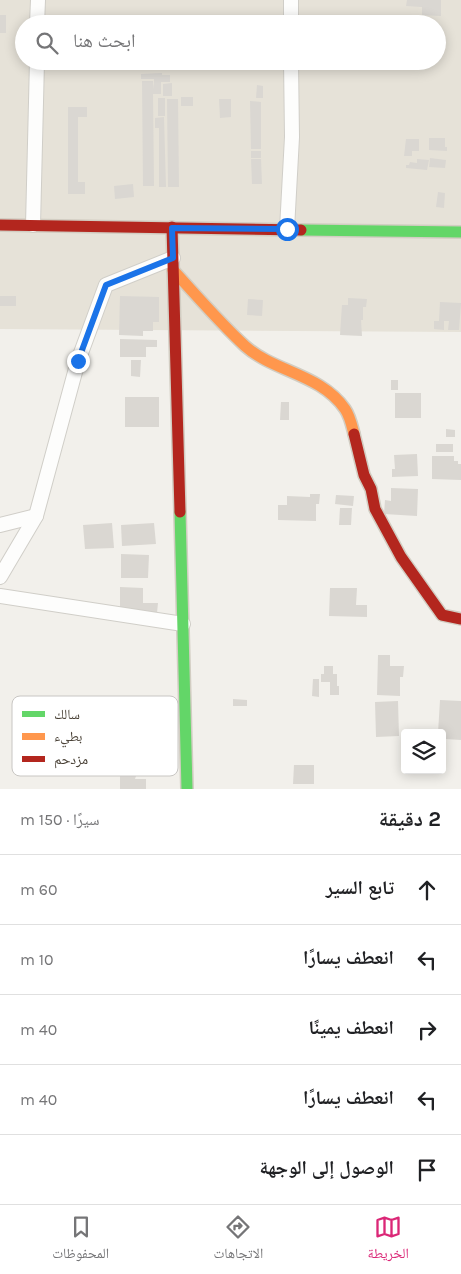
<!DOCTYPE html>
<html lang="ar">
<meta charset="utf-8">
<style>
:root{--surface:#fff;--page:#f2f2f2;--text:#202124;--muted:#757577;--line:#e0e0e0;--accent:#db2777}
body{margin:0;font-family:Karla,"Noto Naskh Arabic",sans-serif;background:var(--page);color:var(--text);direction:rtl}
.controls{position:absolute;right:15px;bottom:15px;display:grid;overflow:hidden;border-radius:5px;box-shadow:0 2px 12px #0003}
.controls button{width:45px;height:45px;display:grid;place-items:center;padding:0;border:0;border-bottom:1px solid var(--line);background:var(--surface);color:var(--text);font:25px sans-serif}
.stop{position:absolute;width:15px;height:15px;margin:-11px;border:4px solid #1a73e8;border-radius:50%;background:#fff}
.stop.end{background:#1a73e8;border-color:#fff;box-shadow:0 1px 5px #0008}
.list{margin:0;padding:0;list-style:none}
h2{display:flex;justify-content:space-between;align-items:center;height:65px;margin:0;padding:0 20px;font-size:21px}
h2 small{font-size:16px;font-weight:400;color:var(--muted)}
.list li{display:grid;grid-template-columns:32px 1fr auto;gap:15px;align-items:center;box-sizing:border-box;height:70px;padding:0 20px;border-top:1px solid var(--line)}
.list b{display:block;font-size:19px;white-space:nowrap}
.list em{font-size:16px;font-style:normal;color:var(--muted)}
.icon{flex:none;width:28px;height:28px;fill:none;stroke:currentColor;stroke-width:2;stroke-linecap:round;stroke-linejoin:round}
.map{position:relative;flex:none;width:461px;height:789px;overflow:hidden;direction:ltr}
.search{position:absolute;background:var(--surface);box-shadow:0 2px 12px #0003;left:15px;right:15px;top:15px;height:55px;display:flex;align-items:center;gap:12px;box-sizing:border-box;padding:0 18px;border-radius:28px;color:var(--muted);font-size:19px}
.sheet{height:415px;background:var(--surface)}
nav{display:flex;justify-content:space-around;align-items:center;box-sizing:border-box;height:70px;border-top:1px solid var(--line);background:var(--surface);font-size:14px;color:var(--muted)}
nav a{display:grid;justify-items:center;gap:2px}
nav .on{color:var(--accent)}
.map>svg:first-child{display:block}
</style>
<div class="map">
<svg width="461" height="789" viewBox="0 0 461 789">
<rect width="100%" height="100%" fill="#f2f0eb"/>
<path fill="#e6e2d8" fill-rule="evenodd" d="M 0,0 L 461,0 L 461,332 L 0,329 ZM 24,24 L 437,24 L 437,61 L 24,61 Z"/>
<g fill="#dad7d2">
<path d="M 407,0 L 441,0 L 441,16 L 422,15 L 422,7 L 406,6 Z"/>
<rect x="0" y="15" width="6" height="18"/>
<path d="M 351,18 L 388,20 L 388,24 L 351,24 Z"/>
<path d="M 162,73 L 162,75 L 170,75 L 170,82 L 161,82 L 161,94 L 153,94 L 154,186 L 143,186 L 142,81 L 153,81 L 154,89 L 154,79 L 141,79 L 141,74 Z"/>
<path d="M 172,83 L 172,96 L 163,96 L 163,84 Z"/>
<path d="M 257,85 L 263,86 L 263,98 L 256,98 Z"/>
<rect x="181" y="97" width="12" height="9"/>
<rect x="158" y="98" width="7" height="18"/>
<path d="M 167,99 L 178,99 L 179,187 L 168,187 Z"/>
<path d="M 219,99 L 231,99 L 231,117 L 220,118 Z"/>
<path d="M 250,101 L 261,102 L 261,149 L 251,149 Z"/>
<path d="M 68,107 L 87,107 L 87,117 L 78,117 L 78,182 L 85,182 L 85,194 L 68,194 Z"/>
<path d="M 164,117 L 166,187 L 159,187 L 159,128 L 155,128 L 155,118 Z"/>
<path d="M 429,138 L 445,138 L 445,147 L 447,147 L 447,151 L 429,150 Z"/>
<path d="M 406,139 L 419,139 L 419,151 L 412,151 L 412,156 L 404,156 Z"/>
<rect x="251" y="151" width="10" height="7"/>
<path d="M 430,158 L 446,160 L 445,168 L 429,167 Z"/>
<path d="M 251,159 L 261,159 L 262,184 L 252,184 Z"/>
<path d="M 417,159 L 429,160 L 427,170 L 406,168 L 406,165 L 409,165 L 410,162 L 417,163 Z"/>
<path d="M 133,184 L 134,197 L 115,199 L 114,186 Z"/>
<path d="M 438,192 L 445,193 L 444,208 L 436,207 Z"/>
<rect x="0" y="296" width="16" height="10"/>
<path d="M 120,296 L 159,297 L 159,322 L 153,322 L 153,331 L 143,331 L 143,336 L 119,335 Z"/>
<path d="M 348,298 L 367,299 L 366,307 L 363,307 L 363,320 L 361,320 L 362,336 L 340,335 L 342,305 L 348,305 Z"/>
<path d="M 248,299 L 263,300 L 262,316 L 247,315 Z"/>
<path d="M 440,302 L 461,303 L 459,330 L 448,330 L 449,321 L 444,321 L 444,330 L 434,329 L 434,321 L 439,321 Z"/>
<path d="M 120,339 L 157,340 L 157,347 L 146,347 L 146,357 L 120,357 Z"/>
<path d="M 131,360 L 141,360 L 140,377 L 131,376 Z"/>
<rect x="391" y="380" width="7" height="10"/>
<rect x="395" y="393" width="26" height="25"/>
<rect x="125" y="397" width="34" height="30"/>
<path d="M 281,402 L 289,402 L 289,420 L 280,420 Z"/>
<path d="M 446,429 L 455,430 L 455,437 L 446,437 Z"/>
<rect x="436" y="444" width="17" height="8"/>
<path d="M 417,454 L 418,476 L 392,477 L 392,469 L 395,469 L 394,455 Z"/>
<path d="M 432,456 L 454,456 L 454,461 L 458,461 L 458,464 L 461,464 L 461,480 L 432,479 Z"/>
<path d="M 391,488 L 418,489 L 417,516 L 384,514 L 385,500 L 391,501 Z"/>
<path d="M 310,494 L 320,494 L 319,504 L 316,504 L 316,521 L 278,520 L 278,505 L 287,505 L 287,496 L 310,497 Z"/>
<path d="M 336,495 L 354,496 L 353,506 L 335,504 Z"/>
<path d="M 340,508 L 352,508 L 351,525 L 339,525 Z"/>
<path d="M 112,523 L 114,548 L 85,549 L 83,525 Z"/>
<path d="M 154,523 L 156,544 L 122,546 L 121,525 Z"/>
<path d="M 121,554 L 149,555 L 148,578 L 121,578 Z"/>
<path d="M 120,587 L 143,588 L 143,603 L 158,603 L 157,613 L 120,612 Z"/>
<path d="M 330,588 L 357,588 L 356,605 L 367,605 L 367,617 L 329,616 Z"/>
<path d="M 378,655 L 390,655 L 390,666 L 404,666 L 403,677 L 400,677 L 400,696 L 377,695 Z"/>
<path d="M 324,666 L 333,666 L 333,674 L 337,674 L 337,686 L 339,686 L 339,695 L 330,695 L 330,682 L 321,682 L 321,674 L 324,674 Z"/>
<path d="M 313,679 L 319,679 L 319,697 L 312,696 Z"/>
<path d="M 233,699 L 247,700 L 247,706 L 233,706 Z"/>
<path d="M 440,700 L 461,701 L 461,740 L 445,739 L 445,733 L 438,733 Z"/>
<path d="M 398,701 L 399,736 L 376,737 L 375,702 Z"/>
<path d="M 294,765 L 314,765 L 314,784 L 293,784 Z"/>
<path d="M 120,776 L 136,776 L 135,779 L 146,779 L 146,789 L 120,789 Z"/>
</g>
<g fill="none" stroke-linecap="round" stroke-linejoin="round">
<g stroke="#d0cec8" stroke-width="16">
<g id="street">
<path d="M 291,0 L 291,24"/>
<path d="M 37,24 L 38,0"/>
<path d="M 33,225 L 37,61"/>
<path d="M 287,229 L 292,137 L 291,61"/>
<path d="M 0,525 L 36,516"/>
<path d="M 0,577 L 36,516 L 78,361 L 106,285 L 173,258"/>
<path d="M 0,596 L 183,624"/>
</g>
</g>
<g stroke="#d2cdc2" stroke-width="14">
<g id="fast">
<path d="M 301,230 L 461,232"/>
<path d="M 180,512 L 187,789"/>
</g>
</g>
<g stroke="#d2cdc2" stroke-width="14">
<path id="slow" d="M 173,270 C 196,295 220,323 245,346 C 274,372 321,374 345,409 C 350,416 352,426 354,434"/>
</g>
<g stroke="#d2cdc2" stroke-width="14">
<g id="jam">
<path d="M 0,225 L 301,230"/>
<path d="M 172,227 L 180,512"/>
<path d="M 354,434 L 364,475 L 371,489 L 375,509 L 401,557 L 442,615 L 461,619"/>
</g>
</g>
<use href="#street" stroke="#fdfdfc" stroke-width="14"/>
<use href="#fast" stroke="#63d668" stroke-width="11"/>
<use href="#slow" stroke="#ff974d" stroke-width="11"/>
<use href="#jam" stroke="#b3261e" stroke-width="11"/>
</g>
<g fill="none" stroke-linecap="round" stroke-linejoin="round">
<path stroke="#1a73e8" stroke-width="6" d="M 78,361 L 106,285 L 173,258 L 172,228 L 287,229"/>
</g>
<rect x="12" y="696" width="166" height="80" rx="8" fill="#fff" stroke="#c8c6c3" stroke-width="1"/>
<rect x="22" y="711" width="23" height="6" fill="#63d668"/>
<rect x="22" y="733" width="23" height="7" fill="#ff974d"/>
<rect x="22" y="756" width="23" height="6" fill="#b3261e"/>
<g font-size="14" fill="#494136">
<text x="54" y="719">سالك</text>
<text x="54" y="741">بطيء</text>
<text x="54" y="764">مزدحم</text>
</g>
</svg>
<div class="controls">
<button><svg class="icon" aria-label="layers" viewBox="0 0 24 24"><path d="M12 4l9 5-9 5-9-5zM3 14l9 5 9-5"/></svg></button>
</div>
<div class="stop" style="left:287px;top:229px"></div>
<div class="stop end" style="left:78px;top:361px"></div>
<div class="search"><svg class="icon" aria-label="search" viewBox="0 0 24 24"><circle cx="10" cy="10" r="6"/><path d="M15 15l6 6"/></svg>ابحث هنا</div>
</div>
<section class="sheet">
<h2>2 دقيقة<small>سيرًا · 150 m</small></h2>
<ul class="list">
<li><svg class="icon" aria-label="ahead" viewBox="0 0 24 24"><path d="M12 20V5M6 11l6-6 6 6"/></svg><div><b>تابع السير</b></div><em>60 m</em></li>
<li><svg class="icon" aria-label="left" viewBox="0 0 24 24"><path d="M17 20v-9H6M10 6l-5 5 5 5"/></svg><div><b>انعطف يسارًا</b></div><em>10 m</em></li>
<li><svg class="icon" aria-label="right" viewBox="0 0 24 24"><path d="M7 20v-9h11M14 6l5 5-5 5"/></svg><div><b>انعطف يمينًا</b></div><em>40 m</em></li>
<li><svg class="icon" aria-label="left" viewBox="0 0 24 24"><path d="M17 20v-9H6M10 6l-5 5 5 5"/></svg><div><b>انعطف يسارًا</b></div><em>40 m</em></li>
<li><svg class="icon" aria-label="arrive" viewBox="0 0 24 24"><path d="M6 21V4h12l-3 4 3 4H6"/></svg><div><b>الوصول إلى الوجهة</b></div></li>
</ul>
</section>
<nav>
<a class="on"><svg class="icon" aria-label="map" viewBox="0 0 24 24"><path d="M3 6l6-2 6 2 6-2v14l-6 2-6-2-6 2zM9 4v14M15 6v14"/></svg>الخريطة</a>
<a><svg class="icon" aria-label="directions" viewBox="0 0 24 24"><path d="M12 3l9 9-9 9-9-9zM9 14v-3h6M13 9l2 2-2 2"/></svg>الاتجاهات</a>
<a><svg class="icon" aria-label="saved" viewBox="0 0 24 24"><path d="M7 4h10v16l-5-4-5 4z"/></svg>المحفوظات</a>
</nav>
